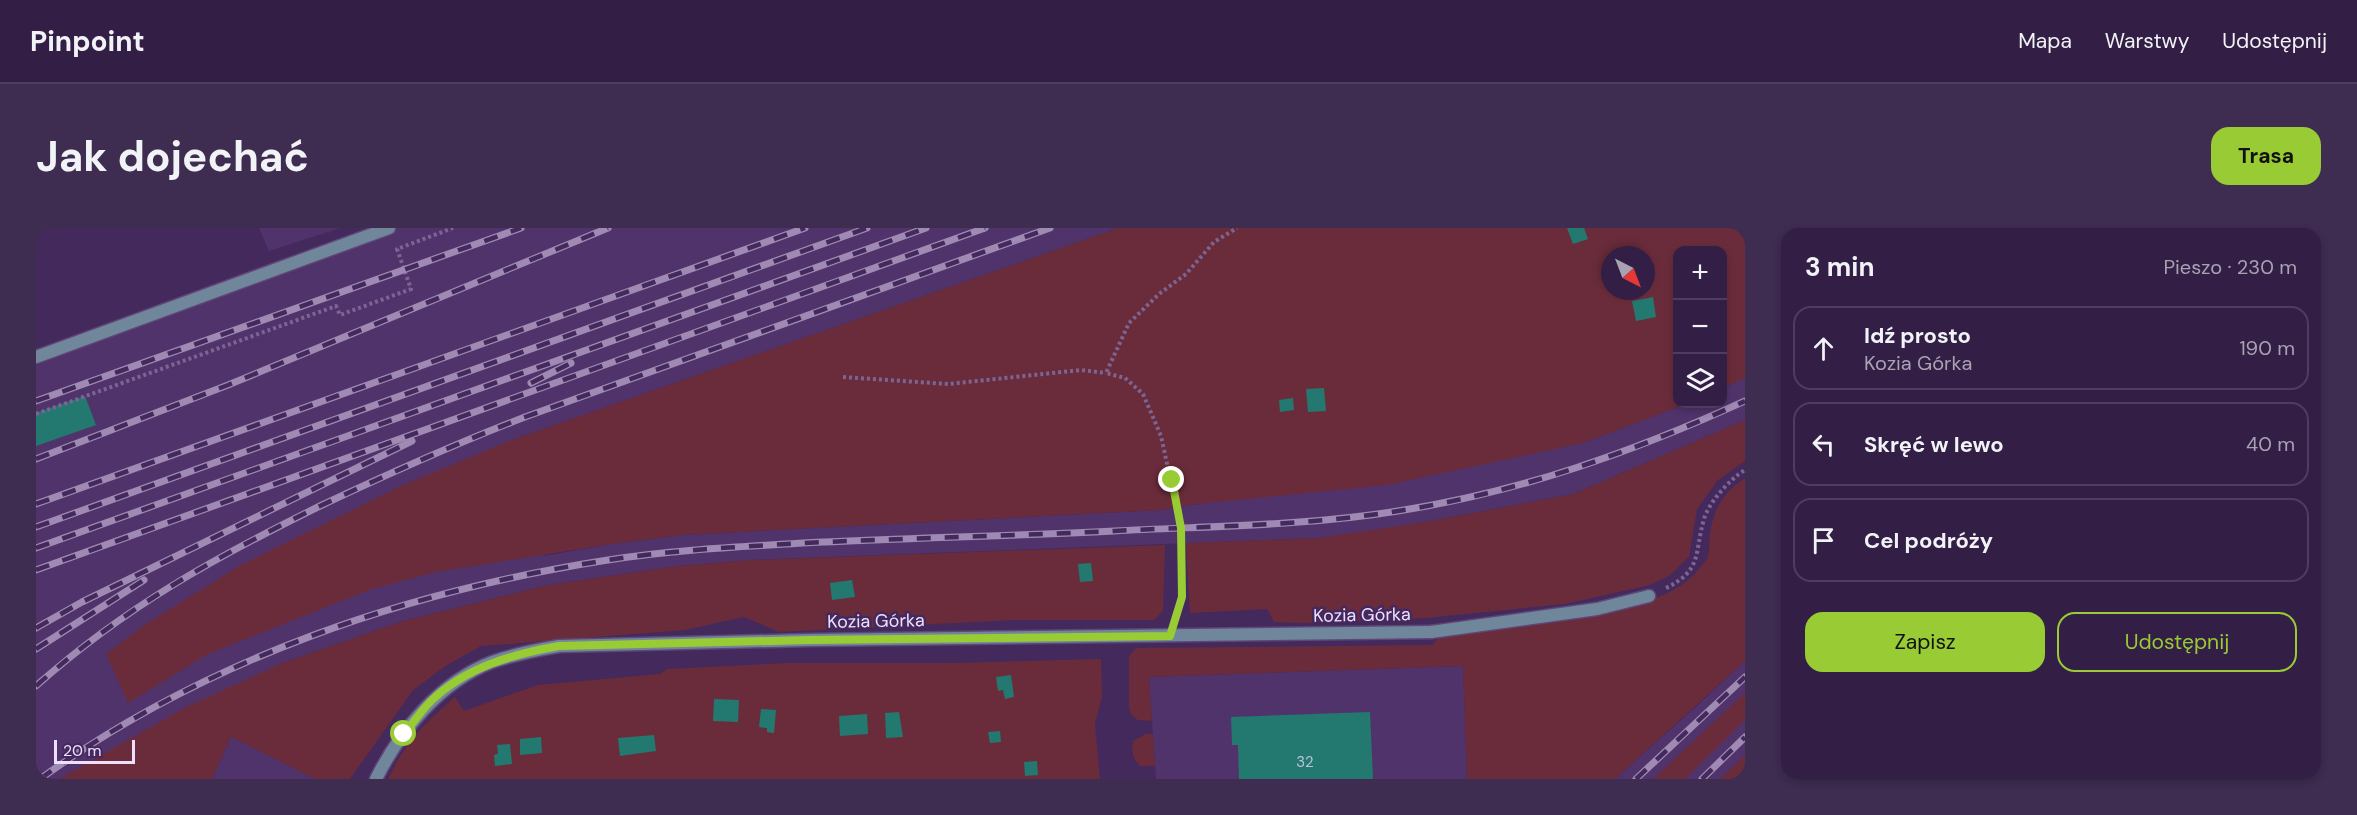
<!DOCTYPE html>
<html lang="pl">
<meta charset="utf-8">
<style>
:root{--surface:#331f46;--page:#3e2c51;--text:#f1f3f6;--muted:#a9a2b3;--line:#4e3d5f;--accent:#99cb35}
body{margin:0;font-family:"DM Sans",sans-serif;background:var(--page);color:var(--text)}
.controls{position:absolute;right:18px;top:18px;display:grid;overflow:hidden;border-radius:12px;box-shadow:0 3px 9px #0003}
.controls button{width:54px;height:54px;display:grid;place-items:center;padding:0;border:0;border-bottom:2px solid var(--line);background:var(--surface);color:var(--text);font:30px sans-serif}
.compass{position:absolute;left:1565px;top:18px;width:54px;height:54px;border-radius:50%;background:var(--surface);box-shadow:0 3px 9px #0003;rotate:138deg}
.scale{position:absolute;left:18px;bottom:15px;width:81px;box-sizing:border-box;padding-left:6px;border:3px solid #eedfff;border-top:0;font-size:16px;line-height:21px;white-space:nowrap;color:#eedfff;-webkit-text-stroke:4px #44295d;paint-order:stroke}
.stop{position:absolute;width:18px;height:18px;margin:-14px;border:4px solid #99cb35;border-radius:50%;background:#fff}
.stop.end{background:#99cb35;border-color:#fff;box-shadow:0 2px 6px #0008}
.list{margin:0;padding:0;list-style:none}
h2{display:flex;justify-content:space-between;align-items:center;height:78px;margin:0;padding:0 24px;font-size:26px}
h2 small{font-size:20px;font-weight:400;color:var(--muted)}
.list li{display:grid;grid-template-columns:39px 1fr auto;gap:18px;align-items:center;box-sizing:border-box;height:84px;margin:0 12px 12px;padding:0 12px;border:2px solid var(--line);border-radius:18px}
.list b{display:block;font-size:22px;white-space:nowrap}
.list p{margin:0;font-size:20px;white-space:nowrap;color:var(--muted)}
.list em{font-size:20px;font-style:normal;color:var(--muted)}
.actions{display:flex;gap:12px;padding:18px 24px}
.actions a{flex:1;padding:14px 0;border:2px solid var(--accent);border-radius:18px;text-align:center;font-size:21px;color:var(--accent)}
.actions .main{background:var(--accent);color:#111}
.icon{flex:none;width:33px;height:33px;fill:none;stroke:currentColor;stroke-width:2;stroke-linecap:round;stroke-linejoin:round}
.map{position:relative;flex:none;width:1709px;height:551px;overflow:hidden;border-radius:18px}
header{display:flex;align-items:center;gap:36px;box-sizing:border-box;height:84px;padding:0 30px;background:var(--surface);border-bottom:2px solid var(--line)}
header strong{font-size:28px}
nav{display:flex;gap:33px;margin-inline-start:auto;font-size:21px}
.intro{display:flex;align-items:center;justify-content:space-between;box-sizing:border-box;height:144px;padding:0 36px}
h1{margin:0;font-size:42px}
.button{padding:15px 27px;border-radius:18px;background:var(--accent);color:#111;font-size:21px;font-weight:700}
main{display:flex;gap:36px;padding:0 36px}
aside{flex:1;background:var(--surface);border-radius:18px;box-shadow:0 3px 9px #0003}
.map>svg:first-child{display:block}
</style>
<header>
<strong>Pinpoint</strong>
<nav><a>Mapa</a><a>Warstwy</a><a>Udostępnij</a></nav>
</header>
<div class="intro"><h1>Jak dojechać</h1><a class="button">Trasa</a></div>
<main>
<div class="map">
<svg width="1709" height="551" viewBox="0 0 1709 551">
<rect width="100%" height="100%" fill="#44295d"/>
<g fill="#51336c">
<path d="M 223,0 L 304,0 L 233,23 Z"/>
<path d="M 359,0 L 1082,0 L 476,212 L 508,328 L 576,316 L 647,307 L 1125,282 L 1547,215 L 1650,176 L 1686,176 L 1687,160 L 1709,150 L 1709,192 L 1537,266 L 1347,302 L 1282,310 L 716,332 L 642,338 L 512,357 L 367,393 L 249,434 L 23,551 L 0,551 L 0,137 Z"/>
<path d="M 1709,433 L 1709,551 L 1579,551 L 1665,474 Z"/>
<path d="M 1427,438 L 1431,551 L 1120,551 L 1113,449 Z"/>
<path d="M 195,509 L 279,551 L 176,551 Z"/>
</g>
<g fill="#6a2c3b" fill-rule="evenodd">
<path d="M 1082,0 L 1709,0 L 1709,150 L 1687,160 L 1686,22 L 1642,22 L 1642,176 L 1650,176 L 1547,215 L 1351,257 L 1161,276 L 1125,282 L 647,307 L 576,316 L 400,344 L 336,361 L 172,426 L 92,475 L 70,426 L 110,396 L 205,337 L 367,257 L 476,212 ZM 1574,27 L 1610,27 L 1610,63 L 1574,63 Z"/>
<path d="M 1709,192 L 1709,233 L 1682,252 L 1661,281 L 1653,329 L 1633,348 L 1614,357 L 1529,376 L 1389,390 L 1269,395 L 1238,394 L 1231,381 L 1154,385 L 1150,315 L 1283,310 L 1395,293 L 1537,266 Z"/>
<path d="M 1709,250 L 1709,433 L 1579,551 L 1431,551 L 1427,438 L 1113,449 L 1116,493 L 1102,492 L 1095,487 L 1093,479 L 1093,428 L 1100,420 L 1397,417 L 1404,407 C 1463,401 1625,391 1661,343 C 1664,339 1670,333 1672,328 C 1674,321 1673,313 1674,305 C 1678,280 1688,264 1709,250 Z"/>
<path d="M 1129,317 L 1127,383 L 1118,392 L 977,392 L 743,404 L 708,389 L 649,402 L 445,418 L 411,437 L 377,462 L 314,551 L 279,551 L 195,509 L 176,551 L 23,551 L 150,479 L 249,434 L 367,393 L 512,357 L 642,338 L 716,332 Z"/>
<path d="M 1065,431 L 1066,469 L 1059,496 L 1064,551 L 352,551 C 369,514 389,495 419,469 L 428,483 L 502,457 L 624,446 L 631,441 L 752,435 L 919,435 Z"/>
<path d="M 1709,465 L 1709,492 L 1649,551 L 1617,551 Z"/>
<path d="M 1110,506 L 1117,506 L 1119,538 L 1104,538 C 1097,531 1095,523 1097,513 Z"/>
<path d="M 1709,527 L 1709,551 L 1684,551 Z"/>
</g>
<g fill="#237870">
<path d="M 1531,0 L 1548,0 L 1552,11 L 1537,16 Z"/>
<path d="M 1617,69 L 1620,89 L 1600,93 L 1596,73 Z"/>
<path d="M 1288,160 L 1290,183 L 1272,184 L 1270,161 Z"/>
<path d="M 49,168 L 60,197 L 0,218 L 0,185 Z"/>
<path d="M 1257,170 L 1258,182 L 1244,184 L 1243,172 Z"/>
<path d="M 1055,335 L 1057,353 L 1044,354 L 1042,336 Z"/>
<path d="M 816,352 L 819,369 L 796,372 L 794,355 Z"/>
<path d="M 975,447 L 978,469 L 969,471 L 967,462 L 962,463 L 960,449 Z"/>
<path d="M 678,471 L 703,472 L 702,494 L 677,493 Z"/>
<path d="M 725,481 L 740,482 L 738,505 L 731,504 L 731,500 L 723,499 Z"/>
<path d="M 863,484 L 867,509 L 850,510 L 849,485 Z"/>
<path d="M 1334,484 L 1337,551 L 1203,551 L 1202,517 L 1196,517 L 1195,489 Z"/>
<path d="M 831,486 L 832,506 L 804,508 L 803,488 Z"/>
<path d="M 964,503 L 965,514 L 954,515 L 952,504 Z"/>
<path d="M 618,507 L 620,523 L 584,528 L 582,510 Z"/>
<path d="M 505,509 L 506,525 L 484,527 L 484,511 Z"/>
<path d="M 474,516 L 476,536 L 459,538 L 458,527 L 462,526 L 461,517 Z"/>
<path d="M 1001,533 L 1002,547 L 989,548 L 988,534 Z"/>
</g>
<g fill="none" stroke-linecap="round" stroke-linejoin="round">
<g stroke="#5f4677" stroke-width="15">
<g id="lane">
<path d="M 0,129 L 353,0"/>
<path d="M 1395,404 L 1561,381 L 1613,368"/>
</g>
</g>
<g stroke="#5f4677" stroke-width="15">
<path id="street" d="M 340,551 C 364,503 404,454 456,434 C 478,426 500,422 523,418 L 773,412 L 1395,404"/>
</g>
<g stroke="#7c6593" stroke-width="4" stroke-dasharray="3 3" stroke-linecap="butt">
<path d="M 807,149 L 912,156 L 1045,142 L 1070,145"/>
<path d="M 0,186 L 300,78 L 304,87 L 375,61 L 361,21 L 417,0"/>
<path d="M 1630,360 C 1667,342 1658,325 1668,291 C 1673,274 1694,251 1709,242"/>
<path d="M 1139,390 L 1146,369 L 1145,300 L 1125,208 L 1107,166 L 1089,150 L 1070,145 L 1093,95 L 1123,66 L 1150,46 L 1178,14 L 1201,0"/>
</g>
<use href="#lane" stroke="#70879b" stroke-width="12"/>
<use href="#street" stroke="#70879b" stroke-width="12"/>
<g stroke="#9e8ab3" stroke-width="7">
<g id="rail">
<path d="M 495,155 L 535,135"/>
<path d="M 0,173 L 485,0"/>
<path d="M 0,231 L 192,157 L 572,0"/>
<path d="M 0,276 L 769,0"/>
<path d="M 0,299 L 831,0"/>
<path d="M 0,320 L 890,0"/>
<path d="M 0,342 L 949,0"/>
<path d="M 0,400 L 46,374 L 376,213"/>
<path d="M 0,421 L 108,352"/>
<path d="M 0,458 C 89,379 178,330 284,278 C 352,246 419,216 489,189 L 1014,0"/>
<path d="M 4,551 C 170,431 371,363 572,332 C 636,322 702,319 767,315 C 871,310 975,308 1078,303 C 1173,298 1269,298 1362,283 C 1484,264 1597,224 1709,173"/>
<path d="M 1600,551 L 1709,449"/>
<path d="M 1666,551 L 1709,509"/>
</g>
</g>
<use href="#rail" stroke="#44295d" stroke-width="4.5" stroke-dasharray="14" stroke-linecap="butt"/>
</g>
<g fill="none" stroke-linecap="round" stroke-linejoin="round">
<path stroke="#99cb35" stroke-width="8" d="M 368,506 C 377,495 385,483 395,473 C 430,439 477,426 523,418 L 773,412 L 1134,408 L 1146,369 L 1145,300 L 1136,252"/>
</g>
<g text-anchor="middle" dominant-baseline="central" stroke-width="5" stroke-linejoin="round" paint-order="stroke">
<g font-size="15" fill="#bbc5db">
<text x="1269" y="534">32</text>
</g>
<g font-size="18" fill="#eedfff" stroke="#44295d">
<text transform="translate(1326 387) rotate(-1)">Kozia Górka</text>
<text transform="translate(840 393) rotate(-1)">Kozia Górka</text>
</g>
</g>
</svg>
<div class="controls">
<button>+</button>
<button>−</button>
<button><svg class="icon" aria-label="layers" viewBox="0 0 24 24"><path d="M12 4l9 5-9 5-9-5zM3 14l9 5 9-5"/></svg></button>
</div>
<svg class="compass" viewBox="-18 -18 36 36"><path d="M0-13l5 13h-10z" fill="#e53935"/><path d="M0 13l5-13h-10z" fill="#a9a2b3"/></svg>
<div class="scale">20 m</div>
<div class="stop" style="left:368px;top:506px"></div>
<div class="stop end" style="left:1136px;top:252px"></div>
</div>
<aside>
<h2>3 min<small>Pieszo · 230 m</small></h2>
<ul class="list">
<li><svg class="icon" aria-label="ahead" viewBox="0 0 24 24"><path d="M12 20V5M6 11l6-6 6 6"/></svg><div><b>Idź prosto</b><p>Kozia Górka</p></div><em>190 m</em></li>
<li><svg class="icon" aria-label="left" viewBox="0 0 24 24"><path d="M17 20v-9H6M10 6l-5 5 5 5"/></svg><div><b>Skręć w lewo</b></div><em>40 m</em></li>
<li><svg class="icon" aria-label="arrive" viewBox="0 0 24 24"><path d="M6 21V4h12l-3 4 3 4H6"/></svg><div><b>Cel podróży</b></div></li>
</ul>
<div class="actions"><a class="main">Zapisz</a><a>Udostępnij</a></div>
</aside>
</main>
